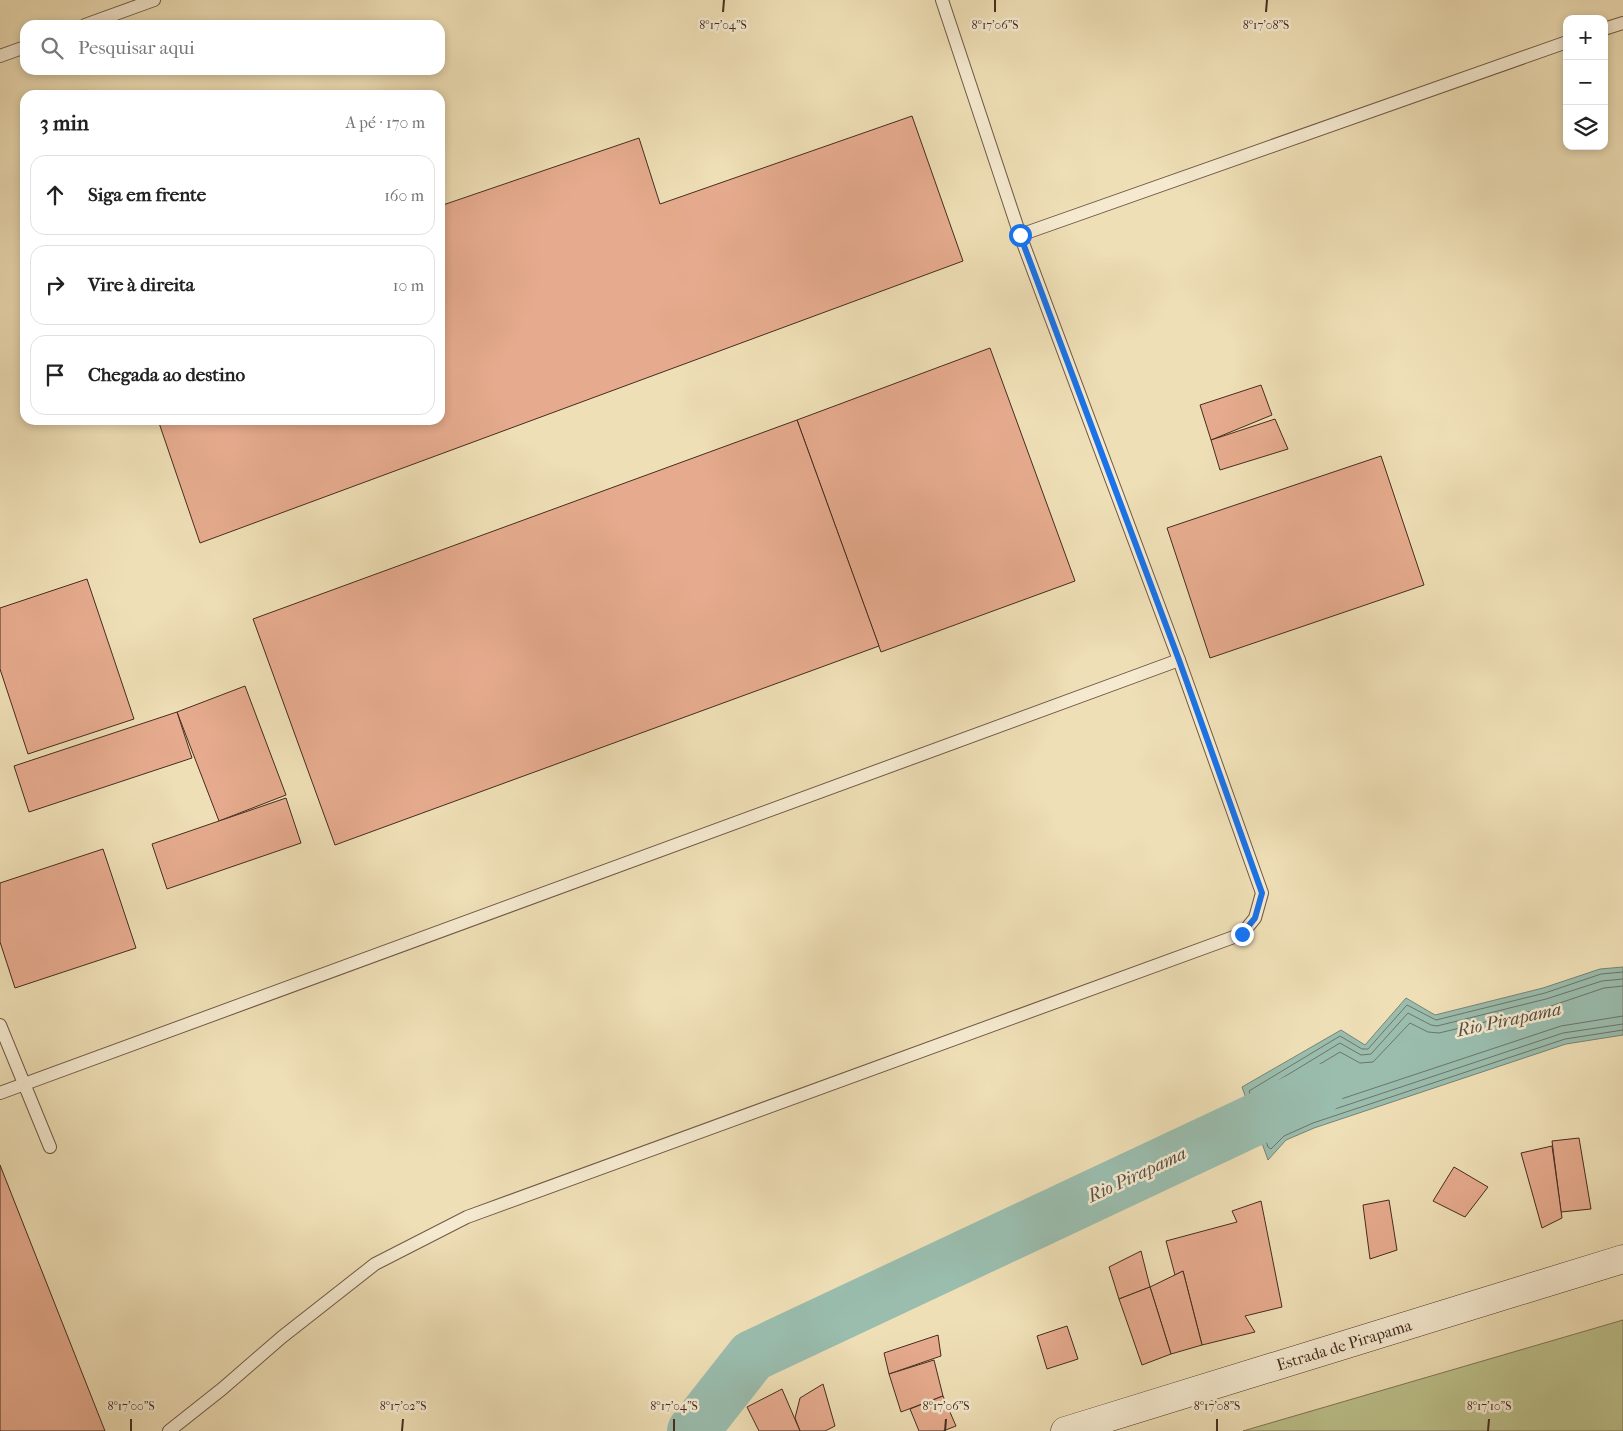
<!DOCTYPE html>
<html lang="pt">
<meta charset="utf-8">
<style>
:root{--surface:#fff;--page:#f6f6f6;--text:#222;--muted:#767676;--line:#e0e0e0}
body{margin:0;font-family:"IM FELL French Canon",serif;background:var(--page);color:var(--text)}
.controls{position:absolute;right:15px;top:15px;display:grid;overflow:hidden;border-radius:10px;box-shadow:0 2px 8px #0003}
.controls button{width:45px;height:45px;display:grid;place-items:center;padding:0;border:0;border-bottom:1px solid var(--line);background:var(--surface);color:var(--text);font:25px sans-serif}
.stop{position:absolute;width:15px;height:15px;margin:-11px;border:4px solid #1a73e8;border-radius:50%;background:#fff}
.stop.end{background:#1a73e8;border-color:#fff;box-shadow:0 1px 5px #0008}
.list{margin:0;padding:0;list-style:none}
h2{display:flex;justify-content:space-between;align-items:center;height:65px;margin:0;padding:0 20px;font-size:21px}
h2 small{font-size:16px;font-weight:400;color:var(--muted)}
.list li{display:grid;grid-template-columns:32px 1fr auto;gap:15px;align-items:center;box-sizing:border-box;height:80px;margin:0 10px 10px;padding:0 10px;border:1px solid var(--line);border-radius:15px}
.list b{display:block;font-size:19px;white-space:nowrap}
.list em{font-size:16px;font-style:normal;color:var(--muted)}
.icon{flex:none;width:28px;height:28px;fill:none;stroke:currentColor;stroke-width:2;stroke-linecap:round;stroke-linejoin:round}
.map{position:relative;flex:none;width:1623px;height:1431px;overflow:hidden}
.search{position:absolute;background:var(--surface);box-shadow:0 2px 8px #0003;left:20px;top:20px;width:425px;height:55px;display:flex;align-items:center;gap:12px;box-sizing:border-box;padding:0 18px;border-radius:15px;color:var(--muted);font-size:19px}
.panel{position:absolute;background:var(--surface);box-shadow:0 2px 8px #0003;left:20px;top:90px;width:425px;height:335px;border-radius:15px}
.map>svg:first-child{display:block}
</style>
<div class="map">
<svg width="1623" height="1431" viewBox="0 0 1623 1431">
<rect width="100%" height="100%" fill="#efdfb6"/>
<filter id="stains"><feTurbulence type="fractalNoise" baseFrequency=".004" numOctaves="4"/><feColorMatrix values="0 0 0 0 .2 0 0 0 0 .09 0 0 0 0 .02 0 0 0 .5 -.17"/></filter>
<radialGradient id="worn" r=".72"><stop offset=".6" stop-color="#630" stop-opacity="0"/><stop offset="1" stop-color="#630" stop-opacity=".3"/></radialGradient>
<path fill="#bcc18b" stroke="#807656" d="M 1623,1320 L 1623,1431 L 1243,1431 Z"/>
<path fill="#9abdae" stroke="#788375" d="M 1623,967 L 1623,1035 L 1566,1044 L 1314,1128 L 1286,1140 L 1268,1160 L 1242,1087 L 1341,1030 L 1365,1045 L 1406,998 L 1435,1015 L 1543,988 L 1600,969 Z"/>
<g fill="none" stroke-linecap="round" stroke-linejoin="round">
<g stroke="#707467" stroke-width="1">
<path d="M 1623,972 L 1601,974 L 1545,993 L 1436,1020 L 1407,1005 L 1368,1049 L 1362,1049 L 1340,1036 L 1249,1091 L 1268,1147 L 1271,1149 L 1284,1136 L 1313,1123 L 1565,1039 L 1623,1030"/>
<path d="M 1623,979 L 1602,981 L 1546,999 L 1437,1026 L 1431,1025 L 1408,1013 L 1371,1054 L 1361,1055 L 1340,1043 L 1256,1094 L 1271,1135 L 1274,1137 L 1282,1130 L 1311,1117 L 1563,1033 L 1623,1024"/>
<path d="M 1623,986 L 1604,988 L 1548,1007 L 1439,1033 L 1428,1032 L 1410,1023 L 1373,1062 L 1360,1063 L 1340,1052 L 1265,1097 L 1274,1122 L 1277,1124 L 1308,1110 L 1561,1026 L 1623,1016"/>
</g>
<path stroke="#9abdae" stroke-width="52" d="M 693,1431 L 752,1356 L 1318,1090"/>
</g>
<g fill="#e6ab8e" stroke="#452c20">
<path d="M 912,116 L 963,261 L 200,543 L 158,420 L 440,420 L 440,206 L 639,138 L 660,204 Z"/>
<path d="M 990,348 L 1075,581 L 881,652 L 797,420 Z"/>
<path d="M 1261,385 L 1272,415 L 1211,440 L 1200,405 Z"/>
<path d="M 1275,419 L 1288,449 L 1220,470 L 1211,440 Z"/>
<path d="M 797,420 L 879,646 L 335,845 L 253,619 Z"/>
<path d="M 1381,456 L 1424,585 L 1210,658 L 1167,528 Z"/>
<path d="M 87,579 L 134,719 L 28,754 L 0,669 L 0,608 Z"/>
<path d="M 245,686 L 286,795 L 219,821 L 177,712 Z"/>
<path d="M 177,712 L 192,758 L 29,812 L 14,766 Z"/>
<path d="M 286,798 L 301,843 L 167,889 L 152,844 Z"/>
<path d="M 103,849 L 136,948 L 15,988 L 0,942 L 0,883 Z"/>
<path d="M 1579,1138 L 1591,1209 L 1561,1212 L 1552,1141 Z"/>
<path d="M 1552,1146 L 1562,1218 L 1542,1228 L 1521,1153 Z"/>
<path d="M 0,1165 L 105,1431 L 0,1431 Z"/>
<path d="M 1454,1167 L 1488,1187 L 1465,1217 L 1433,1201 Z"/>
<path d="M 1389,1200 L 1397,1250 L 1370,1259 L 1363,1205 Z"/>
<path d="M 1261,1201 L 1282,1307 L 1245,1316 L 1255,1332 L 1202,1345 L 1183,1271 L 1175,1275 L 1166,1241 L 1237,1222 L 1232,1211 Z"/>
<path d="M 1141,1251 L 1150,1287 L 1119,1299 L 1109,1267 Z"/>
<path d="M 1183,1271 L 1202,1345 L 1171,1354 L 1150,1287 Z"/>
<path d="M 1150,1287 L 1171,1354 L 1142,1365 L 1119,1299 Z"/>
<path d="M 1067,1326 L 1078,1359 L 1047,1369 L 1037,1336 Z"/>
<path d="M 938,1335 L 941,1356 L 889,1374 L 884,1353 Z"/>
<path d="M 934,1360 L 943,1396 L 901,1412 L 889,1374 Z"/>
<path d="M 823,1384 L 835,1426 L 825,1431 L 800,1431 L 795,1418 L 800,1398 Z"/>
<path d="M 782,1389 L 800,1431 L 759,1431 L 747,1407 Z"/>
<path d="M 943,1396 L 956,1426 L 943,1431 L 919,1431 L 910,1409 Z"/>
</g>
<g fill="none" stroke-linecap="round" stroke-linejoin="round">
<g stroke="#705946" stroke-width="14">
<g id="service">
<path d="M 85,25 L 154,0"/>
<path d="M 1604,29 L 1623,23"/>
<path d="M 0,56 L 25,47"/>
<path d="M 1020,235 L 1567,42"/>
<path d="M 0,1025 L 50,1147"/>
<path d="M 0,1093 L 1179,660"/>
<path d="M 169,1431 L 222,1389 L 282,1337 L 375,1264 L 467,1217 L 1242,934 L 1255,918 L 1262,893 L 1179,660 L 1020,235 L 942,0"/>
</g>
</g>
<g stroke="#452c20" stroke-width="29">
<path id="secondary" d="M 1065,1431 L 1623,1259"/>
</g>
<use href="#service" stroke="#f5ead0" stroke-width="12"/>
<use href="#secondary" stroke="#f5ead0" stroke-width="28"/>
</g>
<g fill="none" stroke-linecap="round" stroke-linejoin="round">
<path stroke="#1a73e8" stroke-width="6" d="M 1020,235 L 1179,660 L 1262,893 L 1255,918 L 1242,934"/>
</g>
<path fill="none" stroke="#452c20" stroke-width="2" d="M 723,12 L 724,0M 995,12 L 995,0M 1266,12 L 1267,0M 131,1431 L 131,1419M 402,1431 L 403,1419M 674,1431 L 674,1419M 945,1431 L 946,1419M 1217,1431 L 1217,1419M 1488,1431 L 1489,1419"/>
<g text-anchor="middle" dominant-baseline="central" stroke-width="5" stroke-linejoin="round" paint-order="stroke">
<g font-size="16" fill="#452c20" stroke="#f5ead0">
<text transform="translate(1344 1345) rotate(-17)">Estrada de Pirapama</text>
</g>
<g font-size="18" font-style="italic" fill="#5a5044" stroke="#f5ead0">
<text transform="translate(1509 1020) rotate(-12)">Rio Pirapama</text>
<text transform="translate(1137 1175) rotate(-25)">Rio Pirapama</text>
</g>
</g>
<g font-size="12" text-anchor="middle" fill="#452c20" stroke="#f5ead0" stroke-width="5" stroke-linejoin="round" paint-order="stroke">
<text x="723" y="29">8°17'04"S</text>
<text x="995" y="29">8°17'06"S</text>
<text x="1266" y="29">8°17'08"S</text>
<text x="131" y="1410">8°17'00"S</text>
<text x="403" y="1410">8°17'02"S</text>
<text x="674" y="1410">8°17'04"S</text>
<text x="946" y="1410">8°17'06"S</text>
<text x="1217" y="1410">8°17'08"S</text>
<text x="1489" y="1410">8°17'10"S</text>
</g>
<rect width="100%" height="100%" filter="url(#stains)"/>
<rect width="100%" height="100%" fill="url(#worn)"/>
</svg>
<div class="controls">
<button>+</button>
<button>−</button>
<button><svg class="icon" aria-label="layers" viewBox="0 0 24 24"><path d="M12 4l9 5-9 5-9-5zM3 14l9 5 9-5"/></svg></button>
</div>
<div class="stop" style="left:1020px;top:235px"></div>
<div class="stop end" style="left:1242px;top:934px"></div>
<div class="search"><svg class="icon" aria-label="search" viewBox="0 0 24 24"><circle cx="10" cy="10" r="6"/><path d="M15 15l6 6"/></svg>Pesquisar aqui</div>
<section class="panel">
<h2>3 min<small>A pé · 170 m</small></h2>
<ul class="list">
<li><svg class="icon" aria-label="ahead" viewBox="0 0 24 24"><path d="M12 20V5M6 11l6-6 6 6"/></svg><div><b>Siga em frente</b></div><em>160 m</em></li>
<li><svg class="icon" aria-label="right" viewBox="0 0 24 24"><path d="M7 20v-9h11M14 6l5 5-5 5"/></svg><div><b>Vire à direita</b></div><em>10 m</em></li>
<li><svg class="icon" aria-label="arrive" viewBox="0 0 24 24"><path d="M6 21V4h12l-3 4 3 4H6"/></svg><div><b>Chegada ao destino</b></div></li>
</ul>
</section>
</div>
